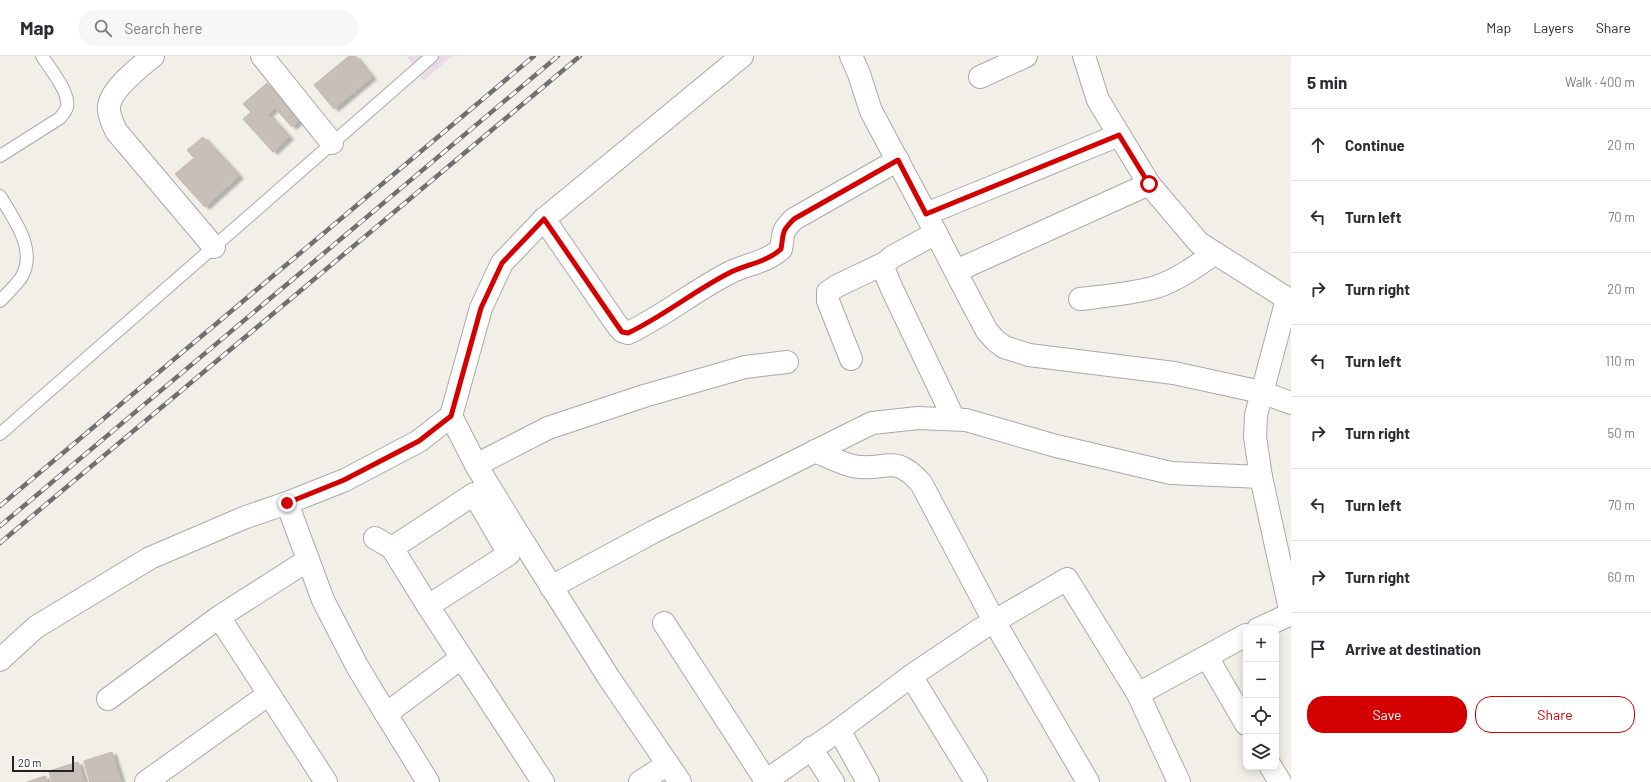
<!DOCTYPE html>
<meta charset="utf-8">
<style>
:root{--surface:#fff;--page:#f7f7f7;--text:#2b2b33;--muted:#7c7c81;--line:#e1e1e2;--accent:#d40000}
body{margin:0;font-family:Barlow,sans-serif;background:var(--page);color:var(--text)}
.controls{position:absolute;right:12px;bottom:12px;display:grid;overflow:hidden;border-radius:8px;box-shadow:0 2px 10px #0003}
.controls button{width:36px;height:36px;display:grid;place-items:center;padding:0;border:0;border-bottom:1px solid var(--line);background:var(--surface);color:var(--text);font:20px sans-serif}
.scale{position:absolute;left:12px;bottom:10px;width:62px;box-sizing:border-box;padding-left:4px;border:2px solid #222;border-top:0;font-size:11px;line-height:14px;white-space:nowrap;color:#222;-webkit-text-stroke:3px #fff;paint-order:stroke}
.stop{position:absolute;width:12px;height:12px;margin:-9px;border:3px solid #d40000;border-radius:50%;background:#fff}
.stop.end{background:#d40000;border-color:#fff;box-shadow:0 1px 4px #0008}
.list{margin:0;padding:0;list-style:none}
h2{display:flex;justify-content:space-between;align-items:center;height:52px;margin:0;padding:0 16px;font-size:17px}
h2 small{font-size:13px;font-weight:400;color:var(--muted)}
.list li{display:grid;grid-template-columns:26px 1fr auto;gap:12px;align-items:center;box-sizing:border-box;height:72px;padding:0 16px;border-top:1px solid var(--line)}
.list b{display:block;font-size:15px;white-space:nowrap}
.list em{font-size:13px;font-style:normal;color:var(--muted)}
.actions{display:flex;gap:8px;padding:12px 16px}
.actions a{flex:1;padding:9px 0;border:1px solid var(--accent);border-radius:16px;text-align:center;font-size:14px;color:var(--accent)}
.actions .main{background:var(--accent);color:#fff}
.icon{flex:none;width:22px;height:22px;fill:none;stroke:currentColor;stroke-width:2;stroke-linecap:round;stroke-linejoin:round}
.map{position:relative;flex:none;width:1291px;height:726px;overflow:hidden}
header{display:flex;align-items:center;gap:24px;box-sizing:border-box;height:56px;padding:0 20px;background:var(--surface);border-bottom:1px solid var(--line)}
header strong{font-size:19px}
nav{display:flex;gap:22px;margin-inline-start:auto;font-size:14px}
.search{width:280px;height:36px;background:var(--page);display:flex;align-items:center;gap:10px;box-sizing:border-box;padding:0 14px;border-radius:22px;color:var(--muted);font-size:15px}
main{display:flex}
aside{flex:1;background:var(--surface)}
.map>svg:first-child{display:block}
</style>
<header>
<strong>Map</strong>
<div class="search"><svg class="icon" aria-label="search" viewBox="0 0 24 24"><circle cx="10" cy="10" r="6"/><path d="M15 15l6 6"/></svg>Search here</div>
<nav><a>Map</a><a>Layers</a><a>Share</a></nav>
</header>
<main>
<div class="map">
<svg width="1291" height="726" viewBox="0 0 1291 726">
<defs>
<filter id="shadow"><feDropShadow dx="4.5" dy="2.5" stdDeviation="1" flood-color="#0004"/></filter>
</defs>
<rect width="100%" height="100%" fill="#f2efe9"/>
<path fill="#ebdbe8" d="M 407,0 L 452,0 L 423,25 Z"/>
<g fill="#c7bfb8" stroke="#c4b6ab" filter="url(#shadow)">
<path d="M 349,0 L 355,0 L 372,21 L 334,53 L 314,29 Z"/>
<path d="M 267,27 L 300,64 L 292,71 L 275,52 L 268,58 L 289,81 L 273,96 L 243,63 L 251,56 L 243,48 Z"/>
<path d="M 203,81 L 239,120 L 205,151 L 175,118 L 194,102 L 187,94 Z"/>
<path d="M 112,696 L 121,726 L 90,726 L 84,705 Z"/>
<path d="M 78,706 L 84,726 L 52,726 L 49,715 Z"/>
<path d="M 45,720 L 47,726 L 27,726 Z"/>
</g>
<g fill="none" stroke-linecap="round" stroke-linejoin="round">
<g stroke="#a9a9a9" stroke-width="14">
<g id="service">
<path d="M 0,100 L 60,62 C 62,59 66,55 67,51 C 70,36 50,13 42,0"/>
<path d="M 0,140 C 14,164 38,194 21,222 C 15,230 7,238 0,245"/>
<path d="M 0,378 L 432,0"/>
</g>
</g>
<g stroke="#a9a9a9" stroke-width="24">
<g id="minor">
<path d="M 153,0 C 140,11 110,33 109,51 C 108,58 113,68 116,75 L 214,191"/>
<path d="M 262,0 L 332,87"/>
<path d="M 851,0 L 859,18 L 871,55 L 926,158 L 972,247 L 987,275 L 995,284 L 1004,291 L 1029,299 L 1174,317 L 1261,336 L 1291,347"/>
<path d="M 980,21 L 1026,0"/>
<path d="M 926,158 L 1119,79"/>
<path d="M 544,163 L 617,269 L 622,275 L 628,277 C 664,260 695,234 731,216 C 748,208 767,206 781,193 C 784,176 781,176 794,163 L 898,104"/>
<path d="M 936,177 L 892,201 L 885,207 L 884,214 L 892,233 L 954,363"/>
<path d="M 956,215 L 1149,128"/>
<path d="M 1080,243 C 1105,240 1131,238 1156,231 C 1177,224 1197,210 1215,197"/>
<path d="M 851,303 L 828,245 L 828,236 L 837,230 L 885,207"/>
<path d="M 815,395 C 827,400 840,407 853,410 C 886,417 892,395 921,427 L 994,565 L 1088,726"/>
<path d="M 476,409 L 548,372 L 644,340 L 745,311 L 787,306"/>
<path d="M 287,447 L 323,544 L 357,610 L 386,658 L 461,602"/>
<path d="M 375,482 L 392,492 L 428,550"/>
<path d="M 392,492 L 474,438 L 509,498 L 428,550 L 543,726"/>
<path d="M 551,531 L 653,476 L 872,367 L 918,362 L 966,364 L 1056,390 L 1171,417 L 1261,421"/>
<path d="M 219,561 L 326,726"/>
<path d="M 664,567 L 766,725"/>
<path d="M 1258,573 L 1291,558 L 1261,421 L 1255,381 L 1256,359 L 1287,243"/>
<path d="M 1207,601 L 1246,668"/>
<path d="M 911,620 L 976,726"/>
<path d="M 108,643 L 219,561 L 308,504"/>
<path d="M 386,658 L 428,726"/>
<path d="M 839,674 L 868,726"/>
<path d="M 811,692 L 833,726"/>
<path d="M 1271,711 L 1280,726"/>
<path d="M 146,726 L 269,638"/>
<path d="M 640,726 L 668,708"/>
<path d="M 764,726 L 839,674 L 911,620 L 981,573 L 1067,523 L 1138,638"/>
<path d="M 1179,726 L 1138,638 L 1246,579"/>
</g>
</g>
<g stroke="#a9a9a9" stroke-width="24">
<g id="tertiary">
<path d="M 1084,0 L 1098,44 L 1149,128 L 1199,187 L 1291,245"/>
<path d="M 451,360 L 476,409 L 512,468 L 609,622 L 680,726"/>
<path d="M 0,604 L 36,571 L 150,502 L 246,461 L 287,447 L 345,424 L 419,385 L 451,360 L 481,252 L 502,207 L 544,163 L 742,0"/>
</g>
</g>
<use href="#service" stroke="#fff" stroke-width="12"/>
<use href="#minor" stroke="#fff" stroke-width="22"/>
<use href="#tertiary" stroke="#fff" stroke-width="22"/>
<g stroke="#707070" stroke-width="4.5">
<g id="rail">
<path d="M 0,450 L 534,0"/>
<path d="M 0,470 L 558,0"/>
<path d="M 0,487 L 580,0"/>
</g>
</g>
<use href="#rail" stroke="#fff" stroke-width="3" stroke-dasharray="9" stroke-linecap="butt"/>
</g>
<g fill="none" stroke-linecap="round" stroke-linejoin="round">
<path stroke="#d40000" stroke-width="5" d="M 287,447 L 344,424 L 419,385 L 451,360 L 481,252 L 502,207 L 544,163 L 617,269 L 622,276 L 628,277 C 664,260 695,234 731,216 C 748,208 767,206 781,193 C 784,176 781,176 794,163 L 898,104 L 926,158 L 1119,79 L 1149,128"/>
</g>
</svg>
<div class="controls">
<button>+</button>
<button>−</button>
<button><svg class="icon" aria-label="locate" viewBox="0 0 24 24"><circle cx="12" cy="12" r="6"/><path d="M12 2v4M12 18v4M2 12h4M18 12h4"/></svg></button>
<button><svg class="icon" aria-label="layers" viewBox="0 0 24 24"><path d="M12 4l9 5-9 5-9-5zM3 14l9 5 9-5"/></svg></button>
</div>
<div class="scale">20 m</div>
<div class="stop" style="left:1149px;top:128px"></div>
<div class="stop end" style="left:287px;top:447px"></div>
</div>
<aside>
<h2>5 min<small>Walk · 400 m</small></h2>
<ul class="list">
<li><svg class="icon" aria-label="ahead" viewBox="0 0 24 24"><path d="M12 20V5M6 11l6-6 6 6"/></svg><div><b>Continue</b></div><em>20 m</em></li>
<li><svg class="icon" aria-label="left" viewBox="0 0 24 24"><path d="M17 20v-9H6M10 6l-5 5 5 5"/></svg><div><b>Turn left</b></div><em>70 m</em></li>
<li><svg class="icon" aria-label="right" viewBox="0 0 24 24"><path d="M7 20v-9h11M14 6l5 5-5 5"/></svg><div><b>Turn right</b></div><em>20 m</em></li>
<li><svg class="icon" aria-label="left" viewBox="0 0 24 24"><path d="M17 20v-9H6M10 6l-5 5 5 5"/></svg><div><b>Turn left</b></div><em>110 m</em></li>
<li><svg class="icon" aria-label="right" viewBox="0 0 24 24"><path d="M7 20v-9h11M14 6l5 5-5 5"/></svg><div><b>Turn right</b></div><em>50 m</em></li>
<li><svg class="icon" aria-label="left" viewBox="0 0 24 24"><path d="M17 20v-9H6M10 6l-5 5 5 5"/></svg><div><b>Turn left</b></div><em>70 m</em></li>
<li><svg class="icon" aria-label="right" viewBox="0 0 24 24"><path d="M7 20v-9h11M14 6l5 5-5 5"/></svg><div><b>Turn right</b></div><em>60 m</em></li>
<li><svg class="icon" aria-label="arrive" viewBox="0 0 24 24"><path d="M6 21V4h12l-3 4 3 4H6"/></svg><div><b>Arrive at destination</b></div></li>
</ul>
<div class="actions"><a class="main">Save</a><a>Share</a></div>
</aside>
</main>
